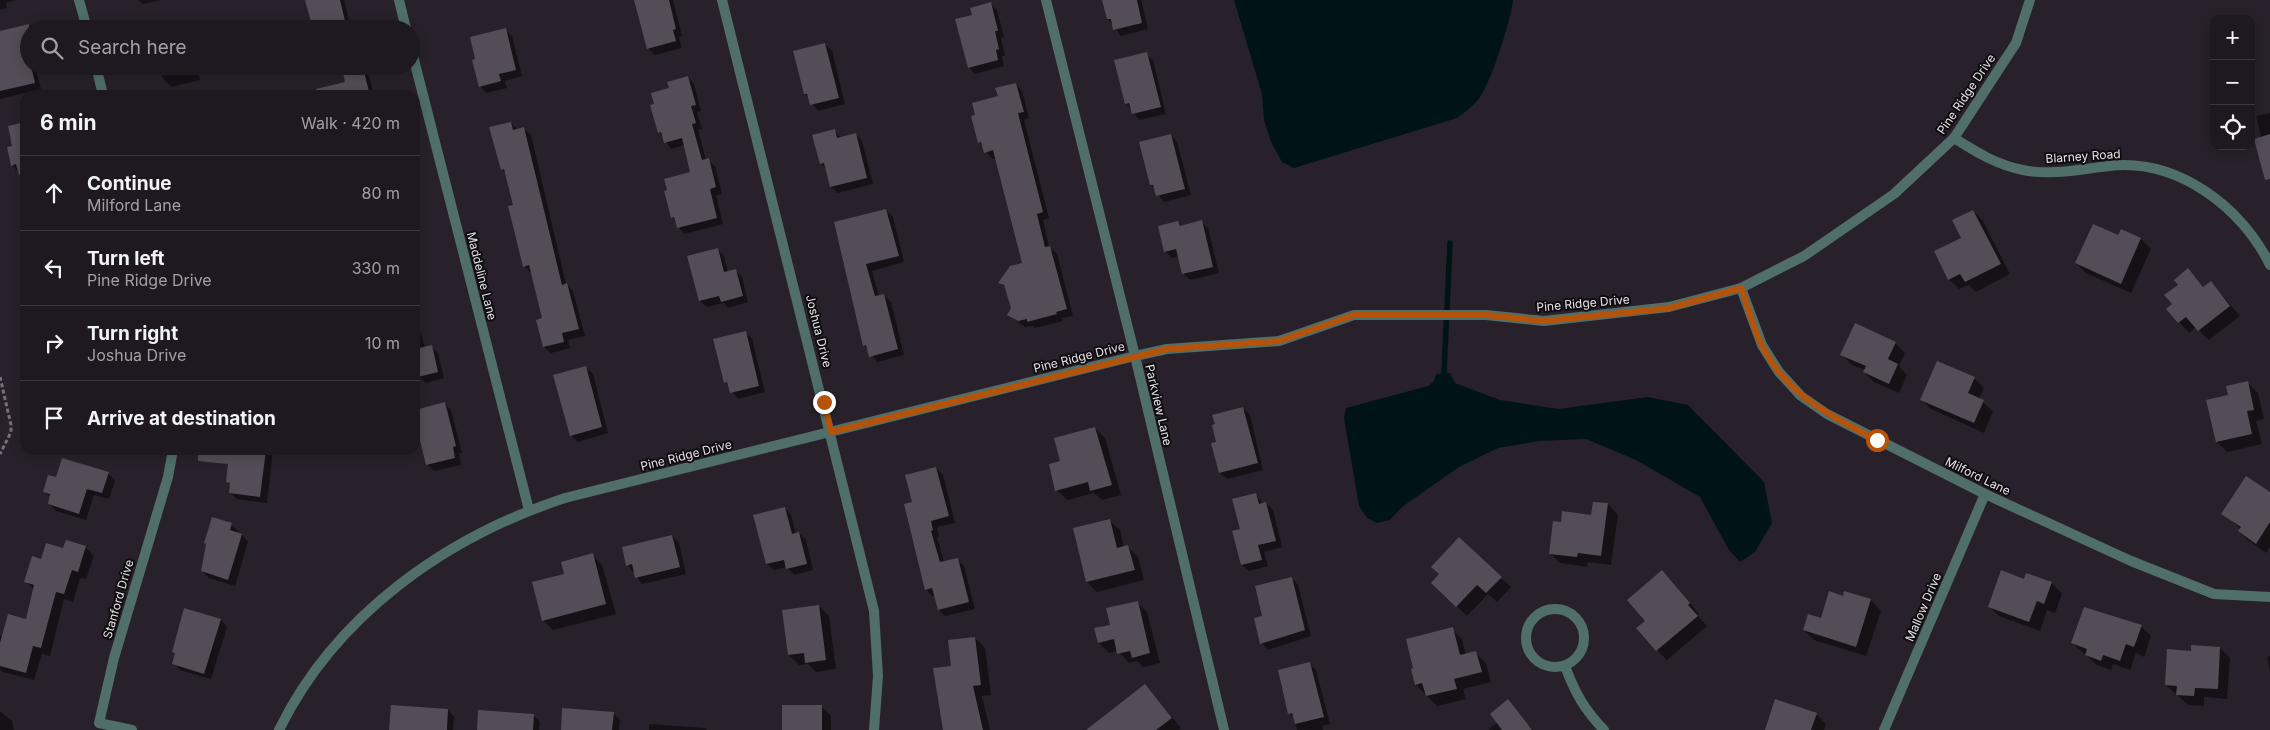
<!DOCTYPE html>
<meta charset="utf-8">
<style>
:root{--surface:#1e1920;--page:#2b262d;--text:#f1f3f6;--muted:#a1a0a5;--line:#3c383e}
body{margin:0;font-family:Inter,sans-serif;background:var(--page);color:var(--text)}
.controls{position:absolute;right:15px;top:15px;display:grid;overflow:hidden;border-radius:10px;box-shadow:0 2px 12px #0003}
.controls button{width:45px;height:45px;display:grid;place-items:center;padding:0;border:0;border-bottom:1px solid var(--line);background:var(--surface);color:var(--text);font:25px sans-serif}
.stop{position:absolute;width:15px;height:15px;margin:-11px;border:4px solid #b45309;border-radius:50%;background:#fff}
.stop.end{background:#b45309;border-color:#fff;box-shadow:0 1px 5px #0008}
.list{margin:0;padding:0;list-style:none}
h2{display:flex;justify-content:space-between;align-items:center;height:65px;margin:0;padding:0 20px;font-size:21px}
h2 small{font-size:16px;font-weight:400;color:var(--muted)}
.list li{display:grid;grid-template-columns:32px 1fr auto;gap:15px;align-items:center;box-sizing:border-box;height:75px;padding:0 20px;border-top:1px solid var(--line)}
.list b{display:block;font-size:19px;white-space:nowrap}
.list p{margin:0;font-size:16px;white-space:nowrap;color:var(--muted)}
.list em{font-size:16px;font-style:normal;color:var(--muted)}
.icon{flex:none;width:28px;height:28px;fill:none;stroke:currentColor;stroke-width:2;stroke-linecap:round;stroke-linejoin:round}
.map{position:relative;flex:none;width:2270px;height:730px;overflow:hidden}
.search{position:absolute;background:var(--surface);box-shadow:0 2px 12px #0003;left:20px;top:20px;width:400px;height:55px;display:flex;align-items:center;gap:12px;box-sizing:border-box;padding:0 18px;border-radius:28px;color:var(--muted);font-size:19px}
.panel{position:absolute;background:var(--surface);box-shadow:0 2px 12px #0003;left:20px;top:90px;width:400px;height:365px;border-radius:15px}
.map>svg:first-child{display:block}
</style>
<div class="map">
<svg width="2270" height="730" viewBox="0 0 2270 730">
<rect width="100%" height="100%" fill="#28212b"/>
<g fill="#001415">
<path d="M 1234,0 L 1513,0 L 1513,1 C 1510,22 1492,80 1480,97 C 1474,106 1466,111 1457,118 L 1294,168 L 1282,162 L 1271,142 L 1264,120 L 1262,94 Z"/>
<path d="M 1450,373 L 1455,383 L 1500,400 L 1558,409 L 1648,397 L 1688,405 L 1764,482 L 1772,523 L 1755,552 L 1740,562 L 1729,550 L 1700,497 L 1636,460 L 1586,439 L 1539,441 L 1498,448 L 1459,467 L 1402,507 L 1390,520 L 1377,523 L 1367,518 L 1359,506 L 1344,418 L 1346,408 L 1428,386 L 1434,381 L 1436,374 Z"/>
</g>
<g fill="#0007">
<path d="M 0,0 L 17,0 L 6,3 L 7,8 L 0,10 Z"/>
<path d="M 138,0 L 161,0 L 143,4 Z"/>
<path d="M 307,0 L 344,0 L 351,29 L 314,29 Z"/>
<path d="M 635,0 L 673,0 L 682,36 L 679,37 L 682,48 L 655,55 L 648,48 Z"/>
<path d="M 1104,0 L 1141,0 L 1148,29 L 1121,36 L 1108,19 Z"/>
<path d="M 990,4 L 997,10 L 1004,37 L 1001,38 L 1005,55 L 1002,57 L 1004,66 L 975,74 L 969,67 L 973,16 Z"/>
<path d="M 164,23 L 167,26 L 181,23 L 187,29 L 144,29 Z"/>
<path d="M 29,25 L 32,29 L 29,29 L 29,66 L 35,66 L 41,89 L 0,99 L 0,32 Z"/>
<path d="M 505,29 L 512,36 L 522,76 L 505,81 L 507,88 L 486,93 L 480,86 Z"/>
<path d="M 825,44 L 832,51 L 845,104 L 818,111 L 805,94 Z"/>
<path d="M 1146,54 L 1153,60 L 1166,114 L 1139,120 L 1126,103 Z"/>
<path d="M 157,66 L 197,66 L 200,80 L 171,87 L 164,80 Z"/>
<path d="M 362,69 L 369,76 L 374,95 L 336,95 Z"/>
<path d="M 688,77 L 694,84 L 701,111 L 697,112 L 702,129 L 698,130 L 706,160 L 708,160 L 715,166 L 722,194 L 716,195 L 723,224 L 684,234 L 672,217 L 691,173 L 685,145 L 671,149 L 659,132 L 670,89 Z"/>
<path d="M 1016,84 L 1022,91 L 1029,118 L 1024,120 L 1049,218 L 1043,220 L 1049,247 L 1057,254 L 1073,316 L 1062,318 L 1063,321 L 1035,328 L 1033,326 L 1025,327 L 1008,314 L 1013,308 L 1006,289 L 1000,282 L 1023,264 L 996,158 L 992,159 L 979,142 L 976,116 Z"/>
<path d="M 2270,113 L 2270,174 L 2256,116 Z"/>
<path d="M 25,123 L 25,179 L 12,165 L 14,147 Z"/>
<path d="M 511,123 L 518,130 L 524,129 L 531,135 L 566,284 L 573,291 L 585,336 L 568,340 L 570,348 L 551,353 L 544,347 L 538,321 L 544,319 L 531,273 L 524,266 L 514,206 L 506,173 L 502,169 Z"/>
<path d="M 834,130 L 841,138 L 856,134 L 862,141 L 873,184 L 838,193 L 831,187 L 827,169 L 821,164 Z"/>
<path d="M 1171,135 L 1177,142 L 1191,195 L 1164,202 L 1151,185 Z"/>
<path d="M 886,210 L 893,217 L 904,262 L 872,271 L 879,297 L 884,295 L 891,302 L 904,355 L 877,362 L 864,345 L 836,223 Z"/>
<path d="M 1973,211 L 1983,221 L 2010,274 L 1976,292 L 1969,285 L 1959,289 L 1949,279 Z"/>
<path d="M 1178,222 L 1182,226 L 1201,222 L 1208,228 L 1219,273 L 1190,280 L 1184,274 L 1179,256 L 1172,258 L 1165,251 Z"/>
<path d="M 2121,230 L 2141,239 L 2151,249 L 2131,293 L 2086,273 L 2076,263 L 2119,237 Z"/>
<path d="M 717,249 L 724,256 L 728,273 L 736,271 L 742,277 L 748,302 L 728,308 L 724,303 L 707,307 L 700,301 Z"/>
<path d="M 2188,270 L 2204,287 L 2211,282 L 2240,316 L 2209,340 L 2196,327 L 2189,333 L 2168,309 L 2174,305 Z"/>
<path d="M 415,325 L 420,331 L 425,348 L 431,346 L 438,353 L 444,378 L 426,383 L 421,378 L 415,380 Z"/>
<path d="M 745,332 L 752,339 L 765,392 L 738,399 L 725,382 Z"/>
<path d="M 1895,343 L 1905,353 L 1899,366 L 1907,375 L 1899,393 L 1874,382 L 1864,372 L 1865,370 L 1852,365 L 1842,355 Z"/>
<path d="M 586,368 L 593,374 L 608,433 L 578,442 L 571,435 Z"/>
<path d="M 1974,378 L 1984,388 L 1979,399 L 1993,411 L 1984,433 L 1931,409 L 1921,399 Z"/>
<path d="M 2248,383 L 2258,393 L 2264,419 L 2256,421 L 2262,444 L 2227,452 L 2217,442 L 2229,396 Z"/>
<path d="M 445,404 L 451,410 L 462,453 L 459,453 L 461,465 L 434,471 L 428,465 L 415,411 Z"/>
<path d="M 1243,408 L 1250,415 L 1263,470 L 1227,479 L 1220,473 L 1217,425 Z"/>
<path d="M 1095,428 L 1105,438 L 1121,495 L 1102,500 L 1094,493 L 1067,500 L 1057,490 Z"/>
<path d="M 228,450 L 273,451 L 267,503 L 237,499 L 230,493 L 231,485 L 228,482 L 229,466 L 226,463 Z"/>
<path d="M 936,468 L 943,475 L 955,523 L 937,527 L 939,537 L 937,537 L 944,562 L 957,559 L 964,566 L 975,609 L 945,616 L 939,610 L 935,595 L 932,596 L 926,589 L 913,503 Z"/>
<path d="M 108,473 L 115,480 L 109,499 L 94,495 L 86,520 L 56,511 L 49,504 L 51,498 L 44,491 L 57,479 Z"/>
<path d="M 2270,493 L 2270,547 L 2266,553 L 2249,541 L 2239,531 L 2241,529 L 2223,514 Z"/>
<path d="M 1255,494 L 1263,504 L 1266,503 L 1273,510 L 1282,547 L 1264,552 L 1268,566 L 1249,571 L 1242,565 L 1241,530 Z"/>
<path d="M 1608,504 L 1618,515 L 1611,565 L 1588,562 L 1587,567 L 1560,563 L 1550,553 L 1562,523 L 1593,516 Z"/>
<path d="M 785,508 L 791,515 L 796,534 L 799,533 L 806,540 L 813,570 L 794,575 L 787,567 L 774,570 L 767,564 L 755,516 Z"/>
<path d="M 1109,520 L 1120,530 L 1124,548 L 1128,547 L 1138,557 L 1144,580 L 1097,592 L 1087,582 Z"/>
<path d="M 231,524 L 238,531 L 237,534 L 242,535 L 248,542 L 235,586 L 209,578 L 202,571 Z"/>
<path d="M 672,536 L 679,543 L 686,574 L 642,584 L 628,565 Z"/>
<path d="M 85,547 L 94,556 L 86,579 L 80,578 L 73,602 L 64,599 L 50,656 L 42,654 L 34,680 L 3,672 L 0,669 L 0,636 L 3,637 L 27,621 L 34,590 L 26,581 L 42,560 L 64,550 Z"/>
<path d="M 592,555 L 602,565 L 616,614 L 553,630 L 543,620 L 565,575 Z"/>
<path d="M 2027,574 L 2052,583 L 2062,594 L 2055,613 L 2047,610 L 2040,631 L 1999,616 L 1989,606 L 2025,580 Z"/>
<path d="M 1292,578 L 1298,585 L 1311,636 L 1268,650 L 1262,643 L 1264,616 Z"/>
<path d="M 1501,578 L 1511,587 L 1497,602 L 1488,594 L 1467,616 L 1443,593 Z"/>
<path d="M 1672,582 L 1699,614 L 1697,615 L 1707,626 L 1667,660 L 1657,650 L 1646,621 Z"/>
<path d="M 1844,597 L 1871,600 L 1881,611 L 1866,656 L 1814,640 L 1804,630 L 1822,620 Z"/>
<path d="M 1137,602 L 1147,612 L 1160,663 L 1143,667 L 1137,661 L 1129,663 L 1118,651 L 1109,653 L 1099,643 L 1112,626 Z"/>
<path d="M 819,606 L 829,616 L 836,669 L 816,672 L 808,664 L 799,665 L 789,655 Z"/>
<path d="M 185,609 L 221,620 L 227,627 L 211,679 L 180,670 L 174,663 L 176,655 L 173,652 Z"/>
<path d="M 2141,626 L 2151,636 L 2144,657 L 2136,653 L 2130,670 L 2113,664 L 2111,670 L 2097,665 L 2072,643 Z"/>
<path d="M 1452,629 L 1462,639 L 1466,655 L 1476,653 L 1486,663 L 1491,682 L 1463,689 L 1466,699 L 1437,706 L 1416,685 Z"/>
<path d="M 975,638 L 985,648 L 991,695 L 982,696 L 990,730 L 944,730 L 953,667 Z"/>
<path d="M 2220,648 L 2230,658 L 2227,699 L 2204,697 L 2204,706 L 2188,705 L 2166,685 L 2193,652 Z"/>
<path d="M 2270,656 L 2270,670 L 2267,657 Z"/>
<path d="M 1310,664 L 1316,670 L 1330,724 L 1322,726 L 1323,730 L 1297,730 L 1294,718 L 1290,713 Z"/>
<path d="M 1145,685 L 1181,728 L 1179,730 L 1103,730 Z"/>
<path d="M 1508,701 L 1518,711 L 1533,730 L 1488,730 L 1498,722 Z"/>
<path d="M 821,706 L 831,716 L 831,730 L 783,730 Z"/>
<path d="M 448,710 L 454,717 L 453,730 L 391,730 Z"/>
<path d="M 0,711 L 12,721 L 14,730 L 0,730 Z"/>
<path d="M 613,713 L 620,720 L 619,730 L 562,730 Z"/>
<path d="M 1816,714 L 1826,724 L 1824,730 L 1766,730 Z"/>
<path d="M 533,715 L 540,722 L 539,730 L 478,730 Z"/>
<path d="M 649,724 L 705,728 L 707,730 L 649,730 Z"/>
</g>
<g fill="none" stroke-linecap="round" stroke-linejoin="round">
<path stroke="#001415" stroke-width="5.5" d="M 1444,373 L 1450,243"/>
</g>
<g fill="#544c57">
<path d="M 305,0 L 340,0 L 347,29 L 313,29 Z"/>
<path d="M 634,0 L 669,0 L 676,29 L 673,30 L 676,41 L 647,49 Z"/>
<path d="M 1102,0 L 1137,0 L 1142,23 L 1113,30 L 1111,19 L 1107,19 Z"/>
<path d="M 991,2 L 998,31 L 995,31 L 999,49 L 996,50 L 998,60 L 968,68 L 955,19 L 972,15 L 970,8 Z"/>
<path d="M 29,24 L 29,66 L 31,66 L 35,83 L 0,91 L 0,31 Z"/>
<path d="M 506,28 L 516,70 L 499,74 L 501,81 L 479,87 L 472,60 L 475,59 L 470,37 Z"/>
<path d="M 825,43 L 839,98 L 810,105 L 807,94 L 804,94 L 793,51 Z"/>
<path d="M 1147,52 L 1161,107 L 1132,114 L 1129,103 L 1125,104 L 1114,60 Z"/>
<path d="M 363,68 L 370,95 L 316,95 L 316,89 L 345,82 L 343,73 Z"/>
<path d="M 688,76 L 696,105 L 691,106 L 696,123 L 692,124 L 702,160 L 709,158 L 716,187 L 710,189 L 717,218 L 677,228 L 674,217 L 671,218 L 664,191 L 667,190 L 664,179 L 690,172 L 682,138 L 664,143 L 661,132 L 658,133 L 650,105 L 654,104 L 651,93 L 669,88 L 667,82 Z"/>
<path d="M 1016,83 L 1024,112 L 1018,113 L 1043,212 L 1037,214 L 1045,247 L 1050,246 L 1067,309 L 1056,312 L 1057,314 L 1027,322 L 1027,319 L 1018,321 L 1007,315 L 1011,308 L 1004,285 L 998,283 L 1010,266 L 1022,263 L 993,150 L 984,153 L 981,142 L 978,143 L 971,116 L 975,115 L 972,103 L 998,96 L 995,88 Z"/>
<path d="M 25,122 L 25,174 L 19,175 L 16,164 L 11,166 L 7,147 L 12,146 L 8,126 Z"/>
<path d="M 511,122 L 513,130 L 524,127 L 562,285 L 567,283 L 579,329 L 562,333 L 564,342 L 543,347 L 536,320 L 542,318 L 529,265 L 523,267 L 508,206 L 513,205 L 504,169 L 501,170 L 489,127 Z"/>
<path d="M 835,129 L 837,138 L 856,133 L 867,178 L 830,187 L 824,163 L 820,164 L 812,135 Z"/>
<path d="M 1171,134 L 1185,189 L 1156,196 L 1153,185 L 1150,185 L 1139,142 Z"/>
<path d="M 2270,134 L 2270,179 L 2265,180 L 2254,139 Z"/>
<path d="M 886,209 L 899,256 L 866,264 L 875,296 L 884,294 L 898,349 L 869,357 L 866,345 L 863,346 L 834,222 Z"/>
<path d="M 1973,210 L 2001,264 L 1965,282 L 1960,274 L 1948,280 L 1934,251 L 1961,238 L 1952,220 Z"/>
<path d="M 1202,220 L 1213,267 L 1182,274 L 1176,249 L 1164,252 L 1158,226 L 1178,221 L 1180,226 Z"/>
<path d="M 2093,224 L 2118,235 L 2121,229 L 2141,238 L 2121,284 L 2075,263 Z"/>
<path d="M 718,248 L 724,272 L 736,269 L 743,296 L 721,302 L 719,296 L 699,301 L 687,256 Z"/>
<path d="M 2188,268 L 2203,287 L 2211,281 L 2230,306 L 2198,331 L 2186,317 L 2178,323 L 2166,309 L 2172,304 L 2164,295 L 2178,285 L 2174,280 Z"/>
<path d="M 1855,323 L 1896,342 L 1888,359 L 1898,364 L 1889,384 L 1863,372 L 1866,366 L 1840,355 Z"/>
<path d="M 746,331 L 759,386 L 730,393 L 727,382 L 724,383 L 713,339 Z"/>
<path d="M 432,345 L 438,372 L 418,377 L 415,366 L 415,349 Z"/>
<path d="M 1937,361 L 1975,377 L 1968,393 L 1984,400 L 1974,423 L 1920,400 Z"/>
<path d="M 586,366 L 602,427 L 570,436 L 553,375 Z"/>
<path d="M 2248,381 L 2254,410 L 2247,411 L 2252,434 L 2216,442 L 2206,400 L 2228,395 L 2226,386 Z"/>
<path d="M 445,402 L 456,446 L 453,447 L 455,458 L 426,465 L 415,420 L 415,410 Z"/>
<path d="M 1243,407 L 1258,463 L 1219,473 L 1211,443 L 1216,442 L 1212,425 L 1215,424 L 1212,415 Z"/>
<path d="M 1095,427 L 1112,485 L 1090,491 L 1088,482 L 1055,491 L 1049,464 L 1060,461 L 1054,438 Z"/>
<path d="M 198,450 L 266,450 L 260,497 L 229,493 L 230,483 L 226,482 L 228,464 L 198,461 Z"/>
<path d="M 62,458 L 109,472 L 102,493 L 87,489 L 79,514 L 48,504 L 50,494 L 43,492 L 48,475 L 56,477 Z"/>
<path d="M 936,467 L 949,516 L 931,521 L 933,530 L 931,531 L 940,562 L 958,558 L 969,602 L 938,610 L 932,588 L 925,590 L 904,504 L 912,502 L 905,475 Z"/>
<path d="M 2246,476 L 2270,492 L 2270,522 L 2256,544 L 2238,531 L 2241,527 L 2221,514 Z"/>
<path d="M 1256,493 L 1259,504 L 1266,502 L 1276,541 L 1258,545 L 1262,560 L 1241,565 L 1232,531 L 1240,529 L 1232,499 Z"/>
<path d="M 1593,502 L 1608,503 L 1601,556 L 1578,553 L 1577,557 L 1549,554 L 1553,521 L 1561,522 L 1562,511 L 1591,515 Z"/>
<path d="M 785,507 L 792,534 L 799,532 L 807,564 L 786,569 L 784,560 L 766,564 L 753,515 Z"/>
<path d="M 212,517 L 232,523 L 230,530 L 242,534 L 228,580 L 201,571 L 206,544 L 204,543 Z"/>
<path d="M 1110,519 L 1117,548 L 1128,545 L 1135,570 L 1086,582 L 1073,528 Z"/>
<path d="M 672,535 L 680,567 L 635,578 L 632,564 L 626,566 L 622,547 Z"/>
<path d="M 1459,537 L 1502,577 L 1486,593 L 1477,585 L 1456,607 L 1431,583 L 1439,574 L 1431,567 Z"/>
<path d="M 66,540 L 86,546 L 78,572 L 72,570 L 64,594 L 56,592 L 41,648 L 33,646 L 26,673 L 0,666 L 0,643 L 8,614 L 26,619 L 34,585 L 24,582 L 32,556 L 41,559 L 46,543 L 63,548 Z"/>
<path d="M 593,553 L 606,604 L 542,621 L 532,582 L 564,574 L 561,562 Z"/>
<path d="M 1662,570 L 1690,603 L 1688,605 L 1698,616 L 1656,651 L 1636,628 L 1645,621 L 1627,600 Z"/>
<path d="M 2001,570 L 2024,579 L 2026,573 L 2052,582 L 2044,604 L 2037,601 L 2029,622 L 1988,607 Z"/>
<path d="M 1292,577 L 1305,630 L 1260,644 L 1254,618 L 1262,616 L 1255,586 Z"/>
<path d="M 1829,591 L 1843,596 L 1844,591 L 1871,599 L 1856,647 L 1803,630 L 1808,614 L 1821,618 Z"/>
<path d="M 1138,601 L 1150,653 L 1132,658 L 1130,651 L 1117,654 L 1114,639 L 1098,643 L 1094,628 L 1110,625 L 1106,608 Z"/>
<path d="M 819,605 L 826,660 L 805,663 L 804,653 L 788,655 L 782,610 Z"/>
<path d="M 2084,607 L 2142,625 L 2134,647 L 2126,644 L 2120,661 L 2103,655 L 2101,661 L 2085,655 L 2087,649 L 2071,643 Z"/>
<path d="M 184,608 L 221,619 L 204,674 L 172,664 L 175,653 L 172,652 Z"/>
<path d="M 1453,627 L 1460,655 L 1476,651 L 1482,672 L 1454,679 L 1457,689 L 1426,696 L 1422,683 L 1415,685 L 1411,669 L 1413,668 L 1406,639 Z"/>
<path d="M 975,637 L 981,685 L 973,686 L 983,730 L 943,730 L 933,668 L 951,666 L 948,640 Z"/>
<path d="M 2191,645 L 2220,647 L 2218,689 L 2195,688 L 2194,696 L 2176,695 L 2177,686 L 2165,685 L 2167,649 L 2191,651 Z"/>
<path d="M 1310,662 L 1324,717 L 1295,724 L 1292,713 L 1288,714 L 1278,670 Z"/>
<path d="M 1145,684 L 1172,718 L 1156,730 L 1086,730 Z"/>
<path d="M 1508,699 L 1527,723 L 1532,730 L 1502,730 L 1490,714 Z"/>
<path d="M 1775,699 L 1817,713 L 1811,730 L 1765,730 Z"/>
<path d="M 391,705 L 448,709 L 447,730 L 389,730 Z"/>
<rect x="782" y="705" width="40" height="25"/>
<path d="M 562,708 L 614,712 L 612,730 L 561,730 Z"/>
<path d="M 478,710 L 534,714 L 533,730 L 477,730 Z"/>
</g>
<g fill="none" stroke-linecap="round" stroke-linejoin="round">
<path stroke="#767079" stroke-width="3" stroke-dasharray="4 2.5" stroke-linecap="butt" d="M 0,377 L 11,425 L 11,432 L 0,454"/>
<g stroke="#506f6a" stroke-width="10">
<path d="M 79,0 L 87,29"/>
<path d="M 399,0 L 406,29"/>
<path d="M 722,0 L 874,611 L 878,676 L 874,730"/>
<path d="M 1046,0 L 1135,356 L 1224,730"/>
<path d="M 411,48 L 529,510"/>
<path d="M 96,66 L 103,95"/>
<path d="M 1954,138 C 1976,152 1997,165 2023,170 C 2051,176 2081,169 2109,166 C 2177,158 2242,207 2270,265"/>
<path d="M 1741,288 L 1762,345 L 1779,372 L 1801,396 L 1827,414 L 1985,494 L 2131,561 L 2214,594 L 2270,597"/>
<circle cx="1555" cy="638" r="29"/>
<path d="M 1565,666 C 1575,693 1584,709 1604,730"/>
<path d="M 132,730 L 99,723 L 114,658 L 168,477 L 173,450"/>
<path d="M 279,730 C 335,615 446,537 565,498 L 1135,356 L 1167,349 L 1279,341 L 1354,315 L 1486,315 L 1544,321 L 1669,307 L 1741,288 L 1804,256 L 1894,194 L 1954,138 L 2016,43 L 2030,0"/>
<path d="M 1884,730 L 1985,494"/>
</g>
</g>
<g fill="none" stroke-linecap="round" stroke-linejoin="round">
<path stroke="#b45309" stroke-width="6" d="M 824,402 L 831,432 L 1167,349 L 1279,341 L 1354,315 L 1486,315 L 1544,321 L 1669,308 L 1741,288 C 1748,307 1753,328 1762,346 C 1788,396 1829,415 1877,440"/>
</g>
<g text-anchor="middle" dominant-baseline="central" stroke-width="4" stroke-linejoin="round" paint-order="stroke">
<g font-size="12" fill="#e6e1e8" stroke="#0f0c10">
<text transform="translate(1966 94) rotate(-56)">Pine Ridge Drive</text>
<text transform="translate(2083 156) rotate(-4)">Blarney Road</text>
<text transform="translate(482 276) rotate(76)">Maddeline Lane</text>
<text transform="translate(1583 303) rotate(-5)">Pine Ridge Drive</text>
<text transform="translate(819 331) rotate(76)">Joshua Drive</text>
<text transform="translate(1079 357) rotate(-14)">Pine Ridge Drive</text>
<text transform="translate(1159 405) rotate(77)">Parkview Lane</text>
<text transform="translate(686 455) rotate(-14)">Pine Ridge Drive</text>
<text transform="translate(1978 476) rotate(26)">Milford Lane</text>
<text transform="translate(118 599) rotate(-74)">Stanford Drive</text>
<text transform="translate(1923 607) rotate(-67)">Mallow Drive</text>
</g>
</g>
</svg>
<div class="controls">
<button>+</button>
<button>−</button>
<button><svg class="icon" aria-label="locate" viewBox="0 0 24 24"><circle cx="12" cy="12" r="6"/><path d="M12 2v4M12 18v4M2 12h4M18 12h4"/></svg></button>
</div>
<div class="stop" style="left:1877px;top:440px"></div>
<div class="stop end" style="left:824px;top:402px"></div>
<div class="search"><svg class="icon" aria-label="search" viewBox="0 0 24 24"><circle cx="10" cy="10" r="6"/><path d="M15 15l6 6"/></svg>Search here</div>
<section class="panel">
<h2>6 min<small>Walk · 420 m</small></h2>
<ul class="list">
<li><svg class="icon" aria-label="ahead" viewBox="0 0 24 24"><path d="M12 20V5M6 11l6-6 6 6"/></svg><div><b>Continue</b><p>Milford Lane</p></div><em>80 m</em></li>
<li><svg class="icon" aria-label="left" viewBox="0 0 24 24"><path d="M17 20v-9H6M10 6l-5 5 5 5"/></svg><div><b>Turn left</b><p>Pine Ridge Drive</p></div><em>330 m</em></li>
<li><svg class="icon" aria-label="right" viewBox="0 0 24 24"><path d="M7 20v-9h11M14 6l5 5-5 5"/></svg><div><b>Turn right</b><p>Joshua Drive</p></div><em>10 m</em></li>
<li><svg class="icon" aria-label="arrive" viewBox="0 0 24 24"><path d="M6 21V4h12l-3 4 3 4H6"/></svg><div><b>Arrive at destination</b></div></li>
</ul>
</section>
</div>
